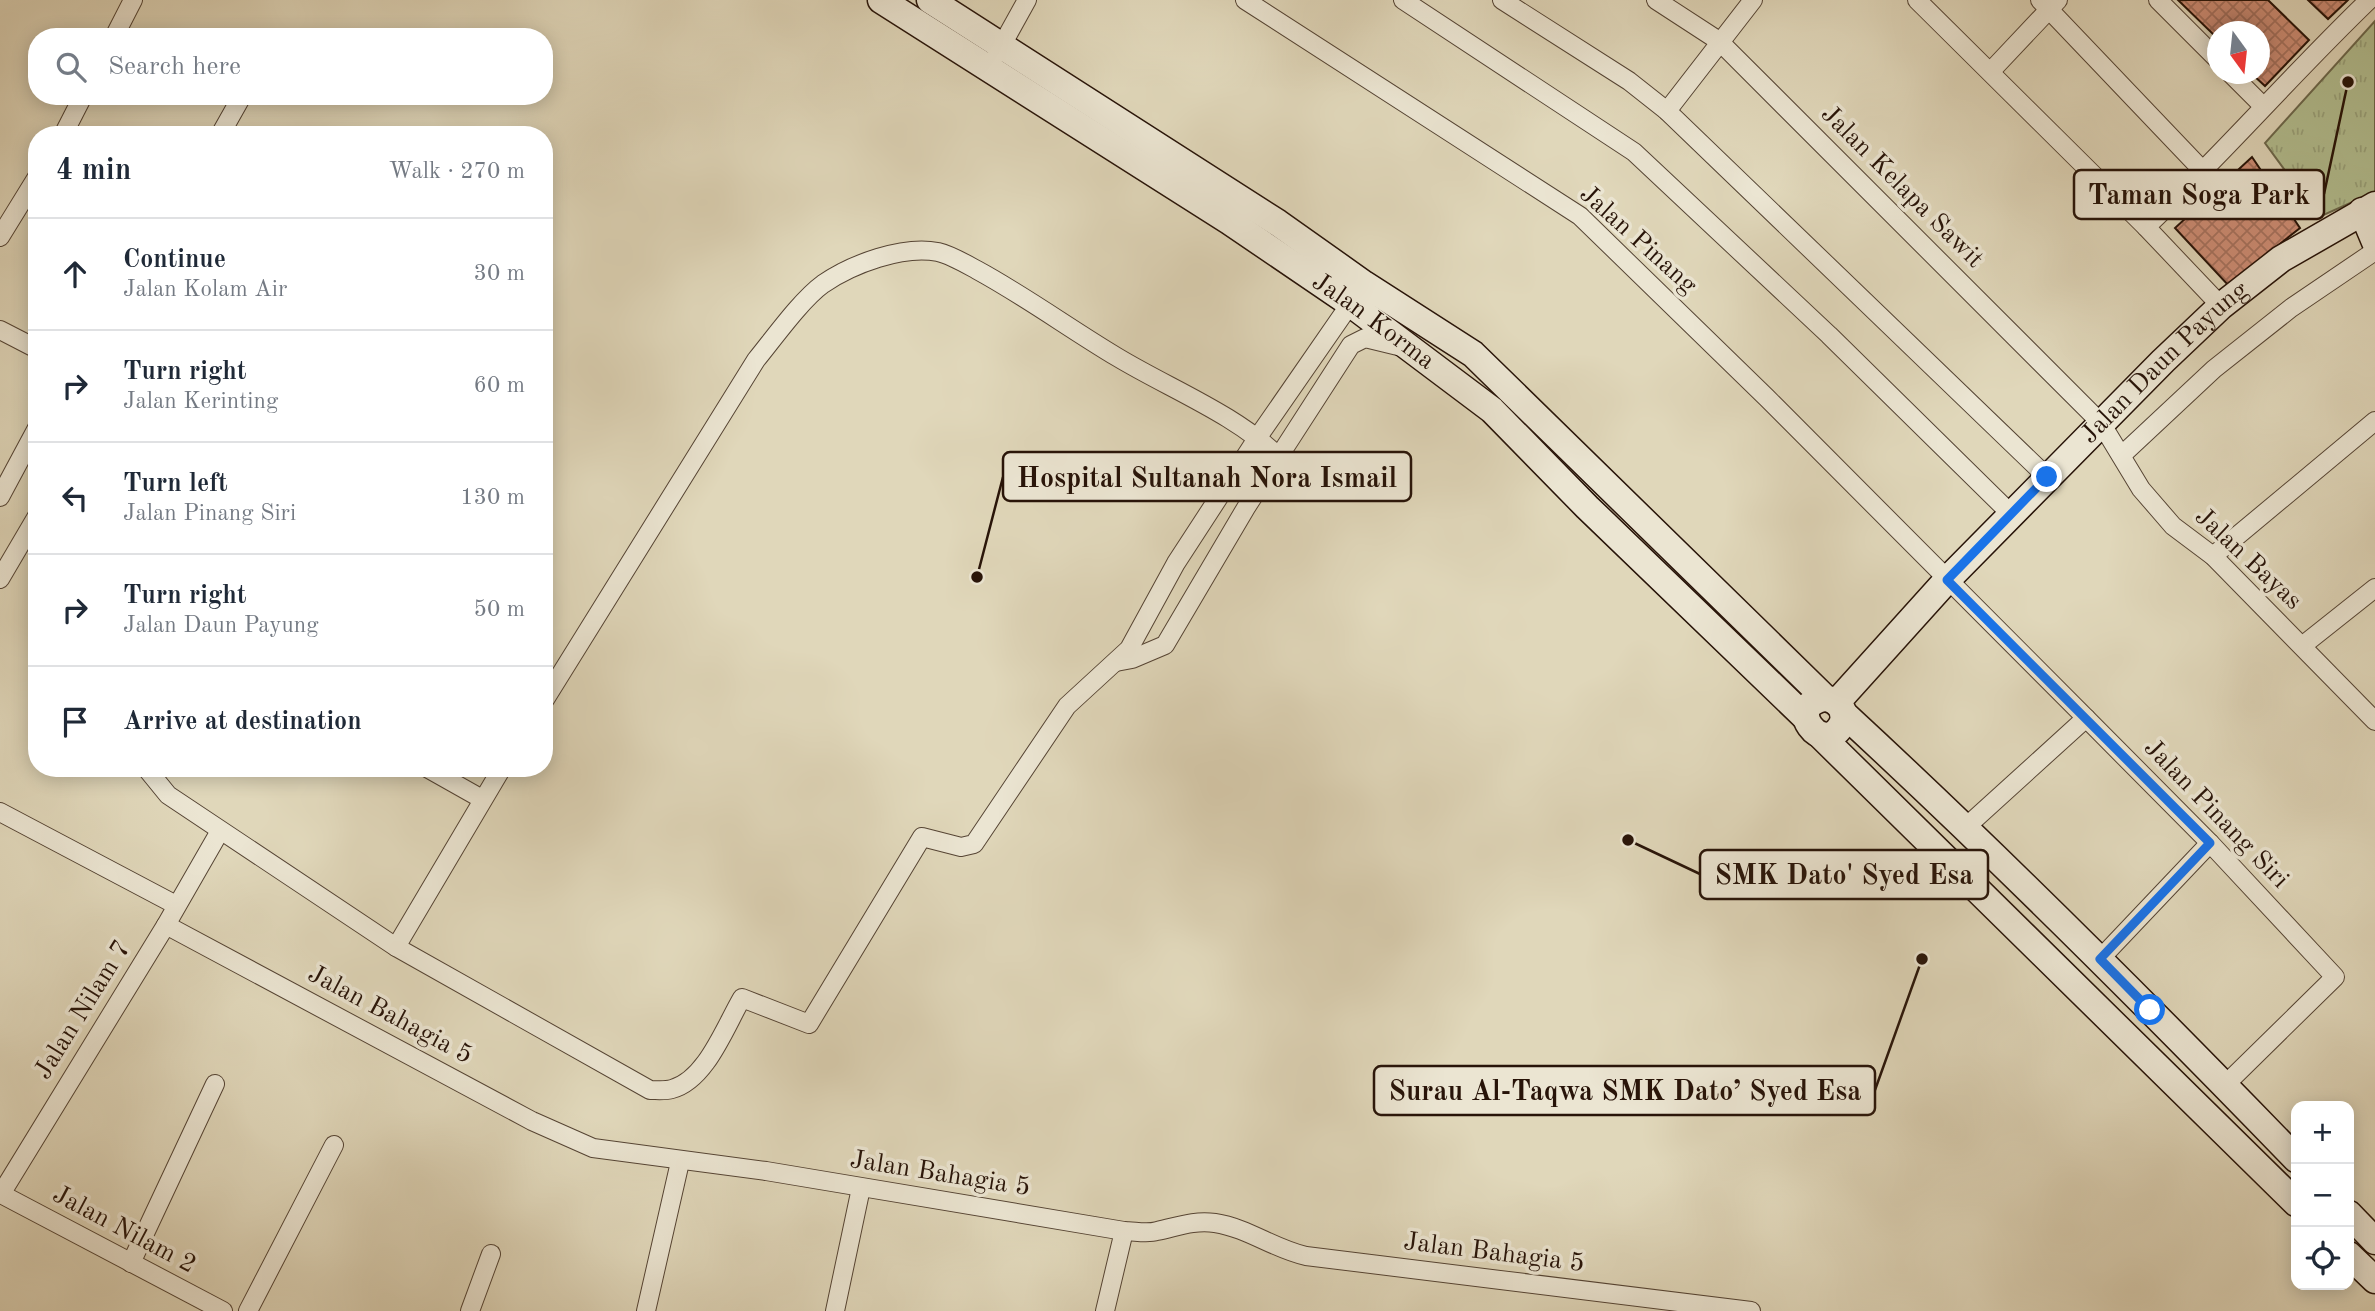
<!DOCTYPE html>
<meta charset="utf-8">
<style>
:root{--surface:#fff;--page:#f2f2f3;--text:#1f2937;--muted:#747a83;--line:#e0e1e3}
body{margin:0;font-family:"Old Standard TT",serif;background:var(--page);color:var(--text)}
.controls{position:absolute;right:21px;bottom:21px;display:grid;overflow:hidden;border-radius:14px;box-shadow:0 4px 18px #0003}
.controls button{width:63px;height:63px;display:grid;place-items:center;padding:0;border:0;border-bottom:2px solid var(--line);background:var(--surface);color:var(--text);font:35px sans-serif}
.compass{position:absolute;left:2207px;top:21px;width:63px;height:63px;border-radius:50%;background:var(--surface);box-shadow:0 4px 18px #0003;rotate:165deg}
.stop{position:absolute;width:21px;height:21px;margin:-16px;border:5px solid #1a73e8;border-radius:50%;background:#fff}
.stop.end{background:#1a73e8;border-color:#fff;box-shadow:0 2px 7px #0008}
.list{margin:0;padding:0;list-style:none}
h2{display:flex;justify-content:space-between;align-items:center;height:91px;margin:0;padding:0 28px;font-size:30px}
h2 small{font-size:23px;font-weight:400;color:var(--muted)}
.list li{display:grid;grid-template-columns:46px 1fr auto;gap:21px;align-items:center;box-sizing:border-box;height:112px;padding:0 28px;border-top:2px solid var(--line)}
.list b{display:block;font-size:26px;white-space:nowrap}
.list p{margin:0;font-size:23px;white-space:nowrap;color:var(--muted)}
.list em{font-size:23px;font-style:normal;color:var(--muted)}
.icon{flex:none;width:38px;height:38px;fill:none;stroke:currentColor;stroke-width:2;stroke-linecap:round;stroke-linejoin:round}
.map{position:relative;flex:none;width:2375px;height:1311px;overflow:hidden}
.search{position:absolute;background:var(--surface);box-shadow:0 4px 18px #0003;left:28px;top:28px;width:525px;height:77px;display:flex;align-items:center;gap:18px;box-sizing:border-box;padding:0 24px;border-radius:28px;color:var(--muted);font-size:26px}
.panel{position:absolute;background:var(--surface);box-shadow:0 4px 18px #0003;left:28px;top:126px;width:525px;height:651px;border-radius:28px}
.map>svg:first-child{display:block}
</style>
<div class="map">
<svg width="2375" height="1311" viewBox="0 0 2375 1311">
<defs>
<pattern id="park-tufts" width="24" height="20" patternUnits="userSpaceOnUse" patternTransform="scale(1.75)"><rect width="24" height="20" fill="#b2be90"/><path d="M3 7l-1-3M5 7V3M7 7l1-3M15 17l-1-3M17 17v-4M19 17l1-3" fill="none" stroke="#99a27b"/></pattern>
<pattern id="building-cross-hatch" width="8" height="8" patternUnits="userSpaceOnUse" patternTransform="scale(1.75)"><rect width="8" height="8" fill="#cd8d75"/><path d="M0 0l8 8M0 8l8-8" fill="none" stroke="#a6725e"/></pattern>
</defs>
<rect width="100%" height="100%" fill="#e0d7ba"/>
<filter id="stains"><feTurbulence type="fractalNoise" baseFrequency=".00286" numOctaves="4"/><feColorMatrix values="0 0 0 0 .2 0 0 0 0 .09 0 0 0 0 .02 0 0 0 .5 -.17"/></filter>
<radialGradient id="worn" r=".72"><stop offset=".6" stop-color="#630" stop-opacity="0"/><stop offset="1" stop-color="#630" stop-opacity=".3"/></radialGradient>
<path fill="url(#park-tufts)" stroke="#6c684c" stroke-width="2" d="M 2375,21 L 2375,192 L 2319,217 L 2265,143 Z"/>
<g fill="url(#building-cross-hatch)" stroke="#271308" stroke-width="2">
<path d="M 2178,0 L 2268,0 L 2309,40 L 2265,86 L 2252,74 L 2260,74 L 2260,32 L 2218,32 L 2218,39 Z"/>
<path d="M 2308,0 L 2348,0 L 2328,19 Z"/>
<path d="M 2252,157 L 2300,228 L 2228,285 L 2175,228 Z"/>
</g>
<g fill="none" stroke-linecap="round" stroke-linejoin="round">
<g stroke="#554434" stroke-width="20">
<g id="street">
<path d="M 1245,0 L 1580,216 L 1767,398 L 2086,718 L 2210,843 L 2335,977 L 2225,1085"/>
<path d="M 1403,0 L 1634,152 L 1829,335 L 2012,515"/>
<path d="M 1502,0 L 1629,81 L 1667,111 L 2047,477"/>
<path d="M 1656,0 L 1719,41 L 2101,423 L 2141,489 L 2173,526 L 2213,556 L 2375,721"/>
<path d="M 1917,0 L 2146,227 L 2221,306"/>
<path d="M 2040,0 L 2204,172"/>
<path d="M 2158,0 L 2218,60"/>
<path d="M 114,37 L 133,0"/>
<path d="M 997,54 L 1027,0"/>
<path d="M 1991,71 L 2058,0"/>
<path d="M 2231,74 L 2263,106"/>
<path d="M 1667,111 L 1753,0"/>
<path d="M 63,135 L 83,96"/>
<path d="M 220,135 L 242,96"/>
<path d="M 2146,227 C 2223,154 2292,74 2369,0"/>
<path d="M 0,237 L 37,177"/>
<path d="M 0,330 L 37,349"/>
<path d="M 2122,455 L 2214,369 L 2291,308 L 2375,251"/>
<path d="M 0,497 L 37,428"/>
<path d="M 2213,556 L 2375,421"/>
<path d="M 0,579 L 37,516"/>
<path d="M 2302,646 L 2375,588"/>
<path d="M 1116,662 L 1132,659 L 1165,645 L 1247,506 L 1351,345 L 1365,338 L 1402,347"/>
<path d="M 544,701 L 756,360 C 774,338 801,300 823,284 C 852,264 903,245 938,252 C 951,255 966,264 977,270 C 1025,296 1070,329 1117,357 C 1170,389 1235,414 1279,457"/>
<path d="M 146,768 L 168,795 L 396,947 L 650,1090 C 657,1090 665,1091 672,1089 C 706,1080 725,1027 742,998 L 809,1024 L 922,837 L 961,847 L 974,844 L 1067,706 L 1129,649 L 1176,563 L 1258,437 L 1355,297"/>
<path d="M 427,768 L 482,799"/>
<path d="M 0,812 L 176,905"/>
<path d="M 1966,827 L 2086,718"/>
<path d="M 220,831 L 166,925 L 1,1194 L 223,1311"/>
<path d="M 166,925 L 532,1121 L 593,1148 L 766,1171 L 1124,1231 C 1135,1231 1147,1234 1157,1231 C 1177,1227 1193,1220 1215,1223 C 1248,1228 1274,1249 1306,1256 L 1751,1311"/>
<path d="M 396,947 L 502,768"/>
<path d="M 2100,959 L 2210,843"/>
<path d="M 131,1263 L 215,1084"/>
<path d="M 248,1311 L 334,1145"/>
<path d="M 470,1311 L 491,1254"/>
<path d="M 646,1311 L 680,1162"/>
<path d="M 835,1311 L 861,1188"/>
<path d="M 1105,1311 L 1124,1231"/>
</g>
</g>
<g stroke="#271308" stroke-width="29">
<g id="secondary">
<path id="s1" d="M 881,0 L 1229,221 L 1351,304 L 1492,410 L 1587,507 L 1806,718"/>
<path d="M 930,0 L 1278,223 L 1364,284 L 1473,354 L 1825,698 C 1838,700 1849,712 1841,726 C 1823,757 1782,705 1825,698"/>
<path d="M 2362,211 L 2375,242"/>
<path id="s2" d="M 1837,702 L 1947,580 L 2163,361 L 2221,306 L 2281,259 L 2375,205"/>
<path d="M 1843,713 C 1999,857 2149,1007 2296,1159"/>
<path d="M 1820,735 L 2296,1203"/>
<path d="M 2349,1214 L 2375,1241"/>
<path d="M 2349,1255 L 2375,1280"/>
</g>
</g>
<use href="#street" stroke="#ebe5d2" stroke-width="18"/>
<use href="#secondary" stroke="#ebe5d2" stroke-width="26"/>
</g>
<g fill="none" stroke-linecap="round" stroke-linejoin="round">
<path stroke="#1a73e8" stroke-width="9" d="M 2047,477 L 1947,580 L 2210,843 L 2100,959 L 2150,1010"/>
</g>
<g text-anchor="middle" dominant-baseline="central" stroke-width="7" stroke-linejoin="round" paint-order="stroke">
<g font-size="26" fill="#271308" stroke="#ebe5d2">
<text transform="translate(1902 187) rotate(45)">Jalan Kelapa Sawit</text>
<text transform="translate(1638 240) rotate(42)">Jalan Pinang</text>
<text stroke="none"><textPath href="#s1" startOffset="588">Jalan Korma</textPath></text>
<text stroke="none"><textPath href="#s2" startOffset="472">Jalan Daun Payung</textPath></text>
<text transform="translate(2248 559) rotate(43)">Jalan Bayas</text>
<text transform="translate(2216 814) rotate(46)">Jalan Pinang Siri</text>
<text transform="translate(83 1010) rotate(-58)">Jalan Nilam 7</text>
<text transform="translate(390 1015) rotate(28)">Jalan Bahagia 5</text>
<text transform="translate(940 1174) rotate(9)">Jalan Bahagia 5</text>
<text transform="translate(124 1230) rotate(28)">Jalan Nilam 2</text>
<text transform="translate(1494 1253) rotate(7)">Jalan Bahagia 5</text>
</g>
</g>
<path fill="none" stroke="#271308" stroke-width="2.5" d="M2348 82L2324 194M977 577L1003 477M1628 840L1700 874M1922 959L1875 1090"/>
<g fill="#271308" stroke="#ebe5d2" stroke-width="2.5">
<circle cx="2348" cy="82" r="7"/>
<circle cx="977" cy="577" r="7"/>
<circle cx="1628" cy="840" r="7"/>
<circle cx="1922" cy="959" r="7"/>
</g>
<g fill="#ebe5d2" stroke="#271308" stroke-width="2.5">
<rect x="2074" y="170" width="250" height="49" rx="7"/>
<rect x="1003" y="452" width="408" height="49" rx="7"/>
<rect x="1700" y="850" width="288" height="49" rx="7"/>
<rect x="1374" y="1066" width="501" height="49" rx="7"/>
</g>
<g font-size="28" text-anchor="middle" font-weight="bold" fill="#271308">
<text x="2199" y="204">Taman Soga Park</text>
<text x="1207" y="487">Hospital Sultanah Nora Ismail</text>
<text x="1844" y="884">SMK Dato' Syed Esa</text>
<text x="1625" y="1100">Surau Al-Taqwa SMK Dato’ Syed Esa</text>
</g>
<rect width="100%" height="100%" filter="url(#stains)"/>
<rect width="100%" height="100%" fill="url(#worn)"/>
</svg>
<div class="controls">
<button>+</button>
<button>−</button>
<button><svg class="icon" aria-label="locate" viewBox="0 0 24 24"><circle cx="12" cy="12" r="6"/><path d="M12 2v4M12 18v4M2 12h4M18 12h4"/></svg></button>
</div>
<svg class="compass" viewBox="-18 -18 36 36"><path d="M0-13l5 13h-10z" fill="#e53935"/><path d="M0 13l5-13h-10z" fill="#747a83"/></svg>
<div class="stop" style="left:2150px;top:1010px"></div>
<div class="stop end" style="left:2047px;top:477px"></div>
<div class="search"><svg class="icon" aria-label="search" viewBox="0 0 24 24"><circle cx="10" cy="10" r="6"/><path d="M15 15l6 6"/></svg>Search here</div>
<section class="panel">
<h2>4 min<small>Walk · 270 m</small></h2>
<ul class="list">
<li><svg class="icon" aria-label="ahead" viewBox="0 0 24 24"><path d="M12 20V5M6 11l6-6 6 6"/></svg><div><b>Continue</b><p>Jalan Kolam Air</p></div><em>30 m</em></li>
<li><svg class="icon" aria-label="right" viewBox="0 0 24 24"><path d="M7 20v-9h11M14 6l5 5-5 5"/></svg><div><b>Turn right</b><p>Jalan Kerinting</p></div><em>60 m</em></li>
<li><svg class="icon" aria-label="left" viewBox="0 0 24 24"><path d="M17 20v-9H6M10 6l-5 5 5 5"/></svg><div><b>Turn left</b><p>Jalan Pinang Siri</p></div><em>130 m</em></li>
<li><svg class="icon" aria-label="right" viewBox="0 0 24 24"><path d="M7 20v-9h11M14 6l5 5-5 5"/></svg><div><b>Turn right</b><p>Jalan Daun Payung</p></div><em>50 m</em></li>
<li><svg class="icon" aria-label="arrive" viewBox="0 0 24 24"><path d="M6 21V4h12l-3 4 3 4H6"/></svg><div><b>Arrive at destination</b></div></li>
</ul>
</section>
</div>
